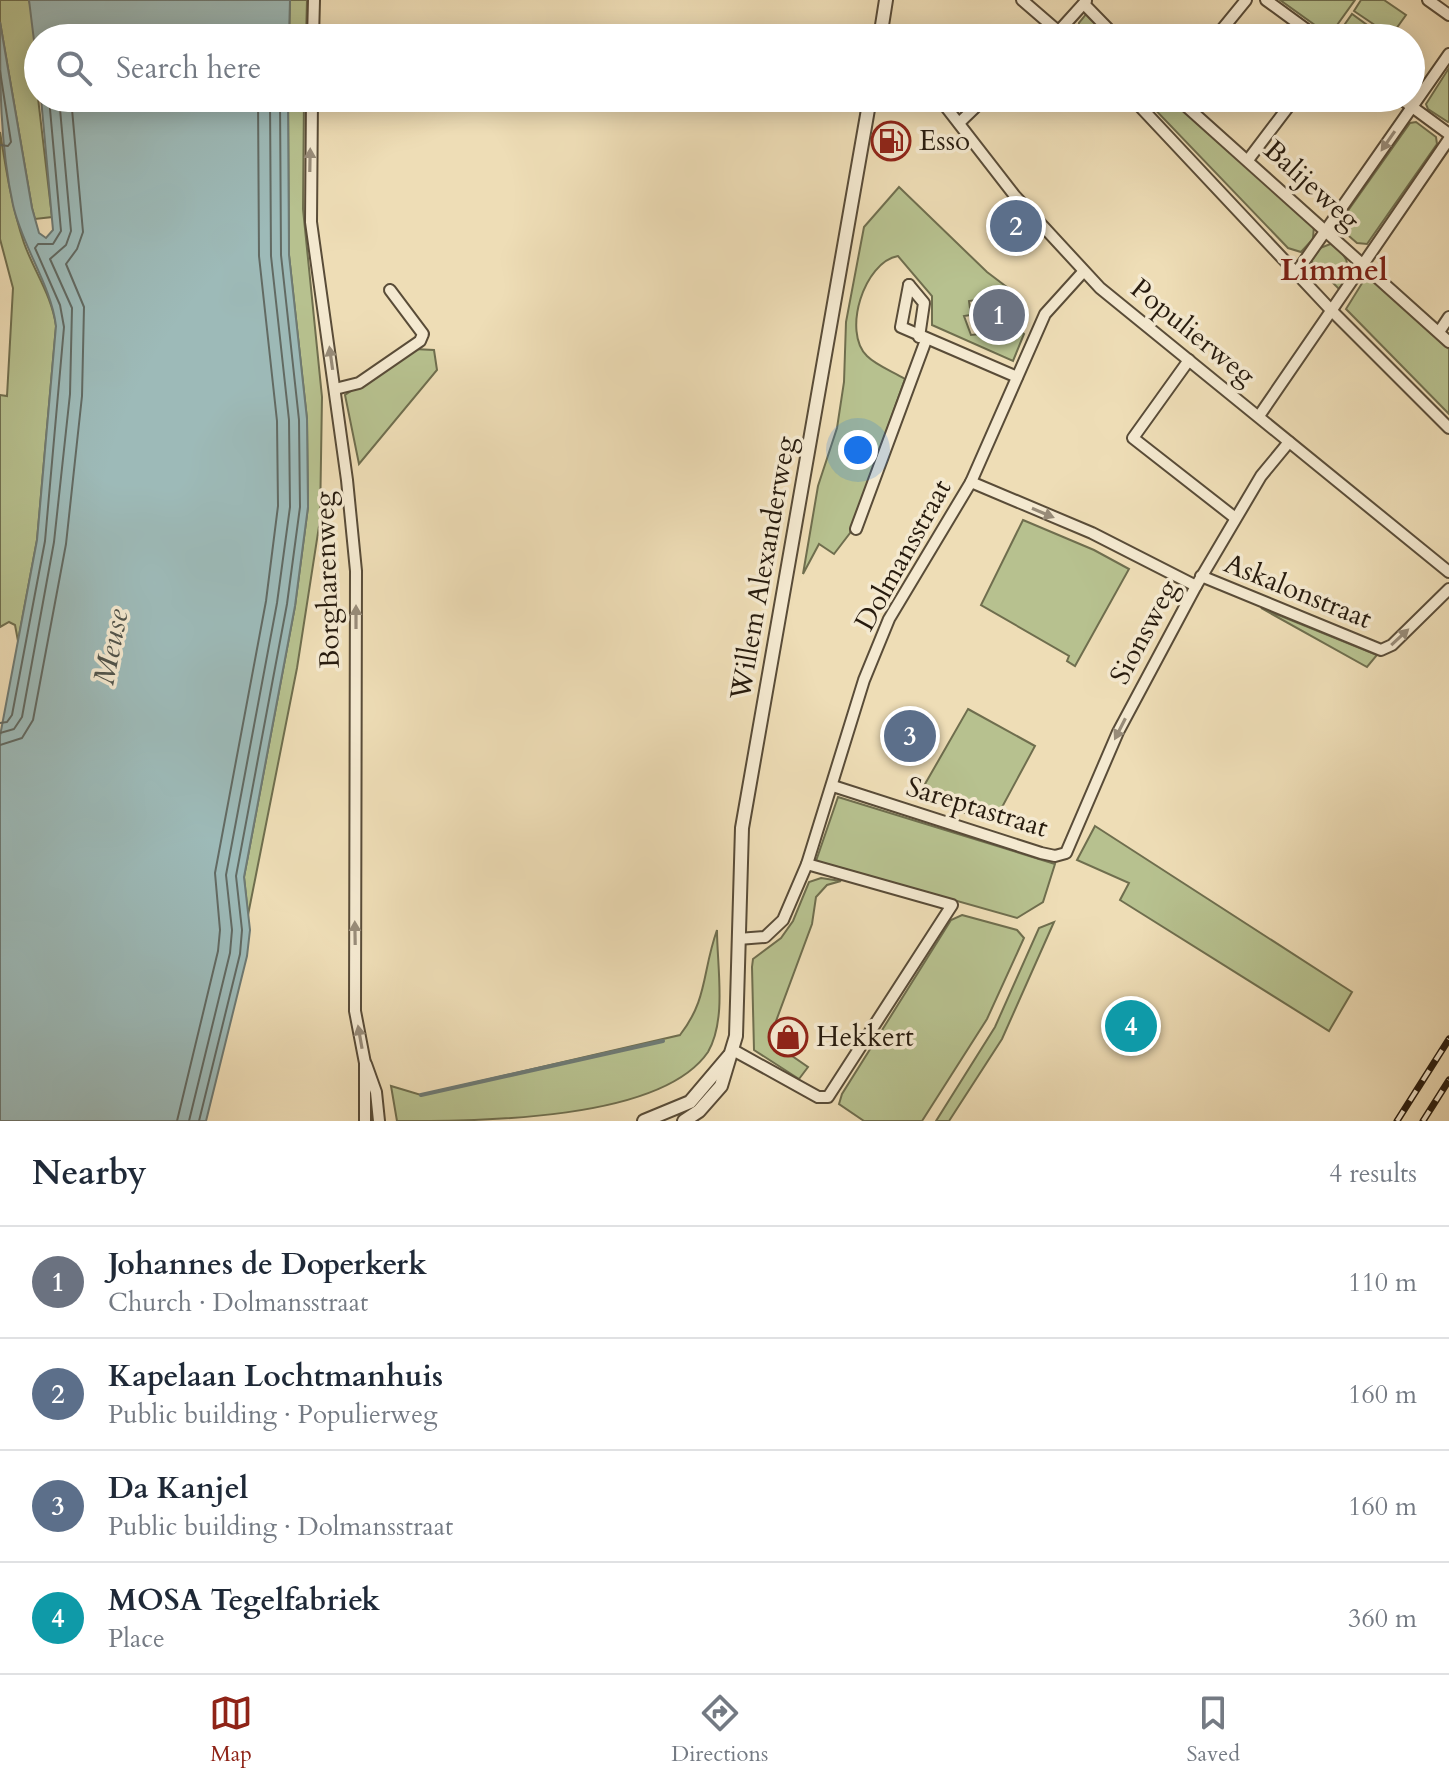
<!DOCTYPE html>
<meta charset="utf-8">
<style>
:root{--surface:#fff;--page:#f6f6f7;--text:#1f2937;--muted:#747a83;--line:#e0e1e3;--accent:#8f2418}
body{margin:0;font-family:Cardo,serif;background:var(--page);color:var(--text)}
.you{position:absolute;left:858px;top:450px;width:28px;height:28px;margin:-20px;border:6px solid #fff;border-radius:50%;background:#1a73e8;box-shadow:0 0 0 12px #1a73e833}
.badge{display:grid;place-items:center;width:52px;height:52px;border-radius:50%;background:var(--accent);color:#fff;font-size:26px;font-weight:700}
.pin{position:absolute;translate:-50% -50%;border:4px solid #fff;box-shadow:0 2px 8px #0006}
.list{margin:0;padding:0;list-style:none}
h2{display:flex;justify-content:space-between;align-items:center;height:104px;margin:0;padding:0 32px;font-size:34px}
h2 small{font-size:26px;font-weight:400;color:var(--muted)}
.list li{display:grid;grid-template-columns:52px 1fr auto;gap:24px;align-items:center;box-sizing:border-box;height:112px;padding:0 32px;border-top:2px solid var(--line)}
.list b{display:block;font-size:30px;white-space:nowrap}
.list p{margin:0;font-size:26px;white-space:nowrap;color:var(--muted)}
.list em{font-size:26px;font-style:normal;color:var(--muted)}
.icon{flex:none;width:44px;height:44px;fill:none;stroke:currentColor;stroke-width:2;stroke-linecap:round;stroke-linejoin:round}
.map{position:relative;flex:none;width:1449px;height:1121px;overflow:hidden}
.search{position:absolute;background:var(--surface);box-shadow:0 4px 20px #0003;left:24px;right:24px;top:24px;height:88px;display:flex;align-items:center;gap:20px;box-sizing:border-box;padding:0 28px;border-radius:44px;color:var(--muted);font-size:30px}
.sheet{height:552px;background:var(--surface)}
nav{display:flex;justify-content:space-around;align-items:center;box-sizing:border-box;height:112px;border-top:2px solid var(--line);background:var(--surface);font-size:22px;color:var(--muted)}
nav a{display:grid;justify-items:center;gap:4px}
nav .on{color:var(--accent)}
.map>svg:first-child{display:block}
</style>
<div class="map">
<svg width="1449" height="1121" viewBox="0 0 1449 1121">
<rect width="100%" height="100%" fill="#eeddb6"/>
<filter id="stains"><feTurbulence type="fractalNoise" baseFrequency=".0025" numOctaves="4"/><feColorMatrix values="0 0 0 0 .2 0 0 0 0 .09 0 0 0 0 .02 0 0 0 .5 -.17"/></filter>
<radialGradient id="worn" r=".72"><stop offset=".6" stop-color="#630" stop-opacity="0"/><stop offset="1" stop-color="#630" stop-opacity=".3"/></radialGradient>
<g fill="#b7c18f" stroke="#6f6e4e" stroke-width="2">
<path d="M 0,0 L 29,0 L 35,25 L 38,98 L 52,217 L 35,219 L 32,208 L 0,22 Z"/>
<path d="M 290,0 L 307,0 L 306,38 L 289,38 Z"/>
<path d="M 1280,0 L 1355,0 L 1335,28 L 1340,31 L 1352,14 L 1385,38 L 1333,38 Z"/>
<path d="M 1361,0 L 1384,0 L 1406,15 L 1391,36 L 1354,11 Z"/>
<path d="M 1087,13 L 1111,38 L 1084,38 L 1078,33 L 1079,23 Z"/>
<path d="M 1449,68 L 1449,121 L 1448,122 L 1428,109 L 1426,104 Z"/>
<path d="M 288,98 L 304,98 L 303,209 L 322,397 L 320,520 L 297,668 L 248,915 L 244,877 L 295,606 L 308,507 L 307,419 L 289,255 Z"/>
<path d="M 1144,98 L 1170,98 L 1314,225 L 1313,239 L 1301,252 L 1288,248 Z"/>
<path d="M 1416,122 L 1436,137 L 1437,144 L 1367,244 L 1357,243 L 1342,230 L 1340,222 L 1410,123 Z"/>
<path d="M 0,132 C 6,170 12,207 24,243 C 34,271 52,296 56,326 L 37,540 L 18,641 L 15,625 L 9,622 L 0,627 L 0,395 L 7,396 L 13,288 L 0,239 Z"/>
<path d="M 899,187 L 987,272 L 1016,294 L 969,301 L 971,315 L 964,316 L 971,335 L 1020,330 L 1024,334 L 1013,361 L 932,325 L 932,296 L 898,256 C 864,262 842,332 867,356 C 877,366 894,372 905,379 L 850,533 L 834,554 L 819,544 L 803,574 L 818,486 L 837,428 L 844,382 L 846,322 L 864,227 Z"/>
<path d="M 1333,243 C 1349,258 1354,270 1339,289 L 1311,261 L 1320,248 Z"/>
<path d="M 1369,272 L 1449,349 L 1449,414 L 1346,309 Z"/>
<path d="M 414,349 L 434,350 L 437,370 L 359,464 L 345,395 Z"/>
<path d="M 1023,520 L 1094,550 L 1129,569 L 1075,666 L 1067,661 L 1069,656 L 981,605 Z"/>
<path d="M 1261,608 L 1377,655 L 1367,667 Z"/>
<path d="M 968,709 L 1035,746 L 994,822 L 917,798 Z"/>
<path d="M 838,797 L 1055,864 L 1043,902 L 1017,918 L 816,861 Z"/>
<path d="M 1095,826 L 1352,992 L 1329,1031 L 1120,900 L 1129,883 L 1077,860 Z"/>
<path d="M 821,878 L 841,881 L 827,885 L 816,897 L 812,924 L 769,1040 L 808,1067 L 799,1079 L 754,1050 L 752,967 L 753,959 L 781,938 L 793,921 L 809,882 Z"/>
<path d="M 962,915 L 1017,930 L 1024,938 L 987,1019 L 922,1121 L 864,1121 L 839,1104 L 842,1094 L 951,920 Z"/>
<path d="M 1054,922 L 1002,1039 L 949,1121 L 936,1121 L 995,1027 L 1039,928 Z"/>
<path d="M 717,930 C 717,967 727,1019 708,1052 C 661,1121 481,1121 397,1121 L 391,1086 L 421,1095 L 680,1035 C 708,999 702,972 717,930 Z"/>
</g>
<g fill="#9dbab8" stroke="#6e7a74" stroke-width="2">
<path d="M 29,0 L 290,0 L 289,38 L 38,38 L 38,73 Z"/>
<path d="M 0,22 L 32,208 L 39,233 L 46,238 L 53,230 L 41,98 L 288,98 L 289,255 L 307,419 L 308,507 L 295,606 L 244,877 L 250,930 L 247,956 L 206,1121 L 0,1121 L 0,736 L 37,540 L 56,326 C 51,285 22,246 13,205 C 0,145 0,84 0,22 Z"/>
</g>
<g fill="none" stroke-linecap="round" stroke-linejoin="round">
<g stroke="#626a63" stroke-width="2">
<path d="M 0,71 L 11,142 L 8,146 L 0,145"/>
<path d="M 0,723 L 7,722 L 12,715 L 45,541 L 64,327 L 60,305 L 35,248 L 38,244 L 53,244 L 61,231 L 49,98"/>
<path d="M 0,733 L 14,729 L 22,717 L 54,542 L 70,394 L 72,308 L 50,259 L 66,245 L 71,231 L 59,98"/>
<path d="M 0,745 L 22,738 L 33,720 L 66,544 L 82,396 L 84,307 L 66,264 L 77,249 L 83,232 L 71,98"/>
<path d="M 177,1121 L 218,951 L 220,930 L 215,873 L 266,601 L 278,506 L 277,421 L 259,256 L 258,98"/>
<path d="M 189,1121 L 230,953 L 232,930 L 226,875 L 277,603 L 290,507 L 289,420 L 271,256 L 270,98"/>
<path d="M 199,1121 L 240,954 L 242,930 L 236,876 L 287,604 L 300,507 L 299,420 L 281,255 L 280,98"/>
</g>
<path stroke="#6e7a74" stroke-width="4" d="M 421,1095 L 663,1041"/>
<g stroke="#594c38" stroke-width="14">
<g id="minor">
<path d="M 1022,0 L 1066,38"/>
<path d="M 1266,0 L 1318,38"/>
<path d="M 1428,0 L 1449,15"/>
<path d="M 1084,4 L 1117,38"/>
<path d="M 1058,32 L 1086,1"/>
<path d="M 313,38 L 314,0"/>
<path d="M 1215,38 L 1246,0"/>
<path d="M 312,98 L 311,222 L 347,480 L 356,571 L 355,1011 L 365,1063 L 365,1121"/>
<path d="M 939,98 L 1015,196 L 1100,288 L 1449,572"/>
<path d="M 1132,98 L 1331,310 L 1449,428"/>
<path d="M 1177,98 L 1449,342"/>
<path d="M 1400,98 L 1449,134"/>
<path d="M 959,123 L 985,98"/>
<path d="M 1248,160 L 1295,98"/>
<path d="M 1296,273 L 1449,54"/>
<path d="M 909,285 L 901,327 L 1017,377"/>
<path d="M 909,285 L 924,303 L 919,337"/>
<path d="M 1439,332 L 1449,317"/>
<path d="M 1189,360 L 1133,438 L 1234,517"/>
<path d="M 335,389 L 359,383 L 420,341 L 423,334 L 390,290"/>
<path d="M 1259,416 L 1449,139"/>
<path d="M 971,482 L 1092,533 L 1196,586"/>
<path d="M 856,529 L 926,340"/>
<path d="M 1201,576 L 1381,650 L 1392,645 L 1449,589"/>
<path d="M 833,786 L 1041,853 L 1055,856 L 1066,853 L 1118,732 L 1196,586 L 1261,476 L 1289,442"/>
<path d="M 738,939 L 765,937 L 783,920 L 807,864 L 864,680 L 889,619 L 971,482 L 1045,314 L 1083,272"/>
<path d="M 733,1050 L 818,1097 L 828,1097 L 952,905 L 807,864"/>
<path d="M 366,1064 L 376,1092 L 379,1121"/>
</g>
</g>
<g stroke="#594c38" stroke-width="16">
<g id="tertiary">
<path d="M 880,38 L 886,0"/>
<path d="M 644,1121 L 690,1102 L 729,1056"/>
<path d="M 684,1121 L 699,1111 L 721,1086 L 736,1036 L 742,828 L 870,98"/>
</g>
</g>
<use href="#minor" stroke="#f4e9d0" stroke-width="10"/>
<use href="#tertiary" stroke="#f4e9d0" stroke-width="12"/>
<g stroke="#271b0e" stroke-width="7">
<g id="rail">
<path d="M 1397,1121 L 1449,1039"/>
<path d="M 1423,1121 L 1449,1080"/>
</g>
</g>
<use href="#rail" stroke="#f4e9d0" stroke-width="4" stroke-dasharray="12" stroke-linecap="butt"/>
</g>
<defs><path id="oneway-solid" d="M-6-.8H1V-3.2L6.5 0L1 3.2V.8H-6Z" transform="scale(2)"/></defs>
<g fill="#988c79">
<use href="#oneway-solid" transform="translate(1388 141) rotate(125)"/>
<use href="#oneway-solid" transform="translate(310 160) rotate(-89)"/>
<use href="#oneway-solid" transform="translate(331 358) rotate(-98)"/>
<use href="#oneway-solid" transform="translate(1043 513) rotate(23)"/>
<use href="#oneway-solid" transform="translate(356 617) rotate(-90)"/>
<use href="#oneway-solid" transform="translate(1400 637) rotate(-43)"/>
<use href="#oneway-solid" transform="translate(1120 729) rotate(117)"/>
<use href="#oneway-solid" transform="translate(355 933) rotate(-91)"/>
<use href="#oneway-solid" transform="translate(360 1037) rotate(-100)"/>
</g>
<defs>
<g id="fuel-ring" transform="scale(2)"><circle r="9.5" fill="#f4e9d0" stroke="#8f2418" stroke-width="1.5"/><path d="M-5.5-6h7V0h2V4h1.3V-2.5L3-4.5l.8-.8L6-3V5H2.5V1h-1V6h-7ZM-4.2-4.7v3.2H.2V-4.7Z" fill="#8f2418"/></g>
<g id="shop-ring" transform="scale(2)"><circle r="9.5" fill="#f4e9d0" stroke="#8f2418" stroke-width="1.5"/><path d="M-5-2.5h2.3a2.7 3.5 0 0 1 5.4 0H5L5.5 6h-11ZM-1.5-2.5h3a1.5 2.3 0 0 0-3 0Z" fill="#8f2418"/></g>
</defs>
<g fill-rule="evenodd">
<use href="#fuel-ring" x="891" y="141"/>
<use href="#shop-ring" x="788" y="1037"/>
</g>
<g text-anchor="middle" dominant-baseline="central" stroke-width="7" stroke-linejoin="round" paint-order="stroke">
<g font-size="28" fill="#271b0e" stroke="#f4e9d0" text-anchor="start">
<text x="919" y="141">Esso</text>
<text x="816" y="1037">Hekkert</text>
</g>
<g font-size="28" fill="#271b0e" stroke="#f4e9d0">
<text transform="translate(1312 185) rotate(42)">Balijeweg</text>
<text transform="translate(1193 332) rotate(39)">Populierweg</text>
<text transform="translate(903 555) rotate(-61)">Dolmansstraat</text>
<text transform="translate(763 568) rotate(-80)">Willem Alexanderweg</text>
<text transform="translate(327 580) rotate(-92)">Borgharenweg</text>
<text transform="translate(1298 591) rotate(22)">Askalonstraat</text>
<text transform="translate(1144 632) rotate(-62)">Sionsweg</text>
<text transform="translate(977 807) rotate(17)">Sareptastraat</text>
</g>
<g font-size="30" font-weight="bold" fill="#7a1f14" stroke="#f4e9d0">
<text x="1334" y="270">Limmel</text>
</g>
<g font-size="30" font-style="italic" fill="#50534a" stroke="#f4e9d0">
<text transform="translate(111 647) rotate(-79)">Meuse</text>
</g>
</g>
<rect width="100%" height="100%" filter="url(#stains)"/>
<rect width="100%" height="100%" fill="url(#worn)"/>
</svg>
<div class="you"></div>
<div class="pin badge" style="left:999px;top:315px;background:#6b7280">1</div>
<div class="pin badge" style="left:1016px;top:226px;background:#5c6f8a">2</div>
<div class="pin badge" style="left:910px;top:736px;background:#5c6f8a">3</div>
<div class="pin badge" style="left:1131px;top:1026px;background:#0f9aa8">4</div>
<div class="search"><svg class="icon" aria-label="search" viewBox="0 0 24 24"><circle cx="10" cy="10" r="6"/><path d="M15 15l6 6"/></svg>Search here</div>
</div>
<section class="sheet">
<h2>Nearby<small>4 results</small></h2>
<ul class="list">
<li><span class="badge" style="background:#6b7280">1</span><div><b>Johannes de Doperkerk</b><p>Church · Dolmansstraat</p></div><em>110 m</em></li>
<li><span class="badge" style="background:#5c6f8a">2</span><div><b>Kapelaan Lochtmanhuis</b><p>Public building · Populierweg</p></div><em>160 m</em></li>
<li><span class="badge" style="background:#5c6f8a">3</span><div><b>Da Kanjel</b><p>Public building · Dolmansstraat</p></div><em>160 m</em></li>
<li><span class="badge" style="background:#0f9aa8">4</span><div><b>MOSA Tegelfabriek</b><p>Place</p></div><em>360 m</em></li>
</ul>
</section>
<nav>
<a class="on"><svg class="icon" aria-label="map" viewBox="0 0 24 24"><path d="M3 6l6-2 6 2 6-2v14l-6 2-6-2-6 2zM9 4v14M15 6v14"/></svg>Map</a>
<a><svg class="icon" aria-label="directions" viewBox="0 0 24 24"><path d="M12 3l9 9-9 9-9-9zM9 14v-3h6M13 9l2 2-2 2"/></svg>Directions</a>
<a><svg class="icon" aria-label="saved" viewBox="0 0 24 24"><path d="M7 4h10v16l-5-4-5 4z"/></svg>Saved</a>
</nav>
